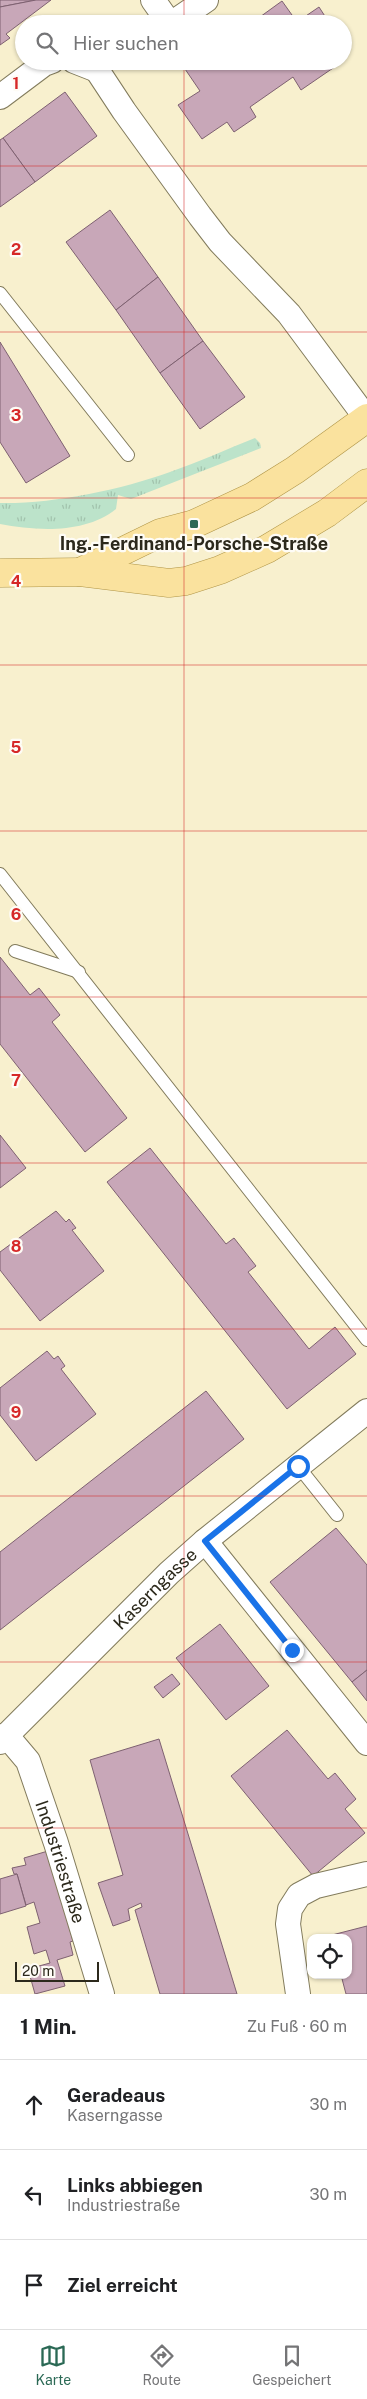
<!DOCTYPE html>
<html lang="de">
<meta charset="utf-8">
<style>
:root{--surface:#fff;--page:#f2f2f2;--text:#202124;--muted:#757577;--line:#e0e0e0;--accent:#2b6955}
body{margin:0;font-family:"Public Sans",sans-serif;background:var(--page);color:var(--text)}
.controls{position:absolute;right:15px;bottom:15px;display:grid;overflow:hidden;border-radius:10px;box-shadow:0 1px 4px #0004}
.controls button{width:45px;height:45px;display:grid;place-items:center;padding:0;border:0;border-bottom:1px solid var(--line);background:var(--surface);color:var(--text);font:25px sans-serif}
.scale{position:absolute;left:15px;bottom:12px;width:84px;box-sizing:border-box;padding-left:5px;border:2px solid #2c291c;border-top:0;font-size:14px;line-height:18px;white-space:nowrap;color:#2c291c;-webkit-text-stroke:4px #fefcf6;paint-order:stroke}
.stop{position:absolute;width:15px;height:15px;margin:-11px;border:4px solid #1a73e8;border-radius:50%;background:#fff}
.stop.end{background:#1a73e8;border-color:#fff;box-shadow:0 1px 5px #0008}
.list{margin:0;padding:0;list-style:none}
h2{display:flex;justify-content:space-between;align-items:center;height:65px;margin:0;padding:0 20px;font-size:21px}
h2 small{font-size:16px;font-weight:400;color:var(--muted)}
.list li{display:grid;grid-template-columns:32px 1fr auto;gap:15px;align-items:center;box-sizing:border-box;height:90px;padding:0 20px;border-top:1px solid var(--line)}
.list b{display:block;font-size:19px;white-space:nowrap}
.list p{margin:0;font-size:16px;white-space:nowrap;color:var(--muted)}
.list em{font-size:16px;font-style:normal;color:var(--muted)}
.icon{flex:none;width:28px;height:28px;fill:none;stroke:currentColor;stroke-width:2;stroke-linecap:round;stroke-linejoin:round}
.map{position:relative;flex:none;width:367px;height:1994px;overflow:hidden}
.search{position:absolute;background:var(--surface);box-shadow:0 1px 4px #0004;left:15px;right:15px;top:15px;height:55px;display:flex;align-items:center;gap:12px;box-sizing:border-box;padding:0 18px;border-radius:28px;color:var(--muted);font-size:19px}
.sheet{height:335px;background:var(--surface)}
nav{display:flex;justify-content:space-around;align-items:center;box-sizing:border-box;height:70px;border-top:1px solid var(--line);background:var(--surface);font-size:14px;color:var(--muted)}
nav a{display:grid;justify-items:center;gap:2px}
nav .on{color:var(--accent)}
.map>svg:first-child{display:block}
</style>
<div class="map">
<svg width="367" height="1994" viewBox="0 0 367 1994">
<defs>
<pattern id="grass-tufts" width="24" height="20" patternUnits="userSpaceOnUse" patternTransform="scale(1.25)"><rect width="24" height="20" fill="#bce3ca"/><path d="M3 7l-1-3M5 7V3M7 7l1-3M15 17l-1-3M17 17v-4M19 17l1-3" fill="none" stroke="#a2c3ad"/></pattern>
</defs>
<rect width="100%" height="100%" fill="#f8f0ce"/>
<path fill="url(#grass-tufts)" d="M 255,438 L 260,443 L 261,448 L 131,499 L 118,495 L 116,509 C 85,534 37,531 0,524 L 0,503 C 53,504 120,490 170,472 C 199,462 227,449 255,438 Z"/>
<g fill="#c8a7b8" stroke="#7e6171">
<path d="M 0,0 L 36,0 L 0,7 Z"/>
<path d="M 36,0 L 51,0 L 6,34 L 10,38 L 0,45 L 0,7 Z"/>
<path d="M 282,1 L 297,22 L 319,7 L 330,24 L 254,24 L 253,22 Z"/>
<path d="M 196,61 L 225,61 L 230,69 L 241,61 L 333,61 L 336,66 L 301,90 L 293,77 L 250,107 L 256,117 L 234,132 L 227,122 L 202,139 L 178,105 L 200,91 L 185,69 Z"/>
<path d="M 65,92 L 97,136 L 35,182 L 3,138 Z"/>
<path d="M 3,138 L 35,182 L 0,207 L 0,140 Z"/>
<path d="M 110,210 L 158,277 L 116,310 L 66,242 Z"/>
<path d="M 158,277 L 203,341 L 160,373 L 116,310 Z"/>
<path d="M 203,341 L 245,397 L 200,429 L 160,373 Z"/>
<path d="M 0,342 L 70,456 L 26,483 L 0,442 Z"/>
<path d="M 0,957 L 30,995 L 39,988 L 60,1015 L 52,1022 L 127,1118 L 85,1152 L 0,1044 Z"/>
<path d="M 0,1135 L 26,1168 L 0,1188 Z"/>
<path d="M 150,1148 L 226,1244 L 234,1238 L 256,1266 L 248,1272 L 309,1349 L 335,1327 L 356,1354 L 287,1409 L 107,1182 Z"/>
<path d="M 56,1211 L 66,1222 L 69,1219 L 76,1228 L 72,1230 L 104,1271 L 40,1321 L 0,1270 L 0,1252 Z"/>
<path d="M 47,1351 L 54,1359 L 58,1356 L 65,1366 L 61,1369 L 96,1414 L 36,1461 L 0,1415 L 0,1388 Z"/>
<path d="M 206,1391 L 244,1439 L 0,1630 L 0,1552 Z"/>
<path d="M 336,1528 L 367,1565 L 367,1670 L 352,1682 L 270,1582 Z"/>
<path d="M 220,1624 L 269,1686 L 226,1720 L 176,1658 Z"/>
<path d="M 367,1670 L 367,1701 L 352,1682 Z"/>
<path d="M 172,1674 L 180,1684 L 163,1698 L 154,1687 Z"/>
<path d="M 287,1730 L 328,1779 L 335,1773 L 356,1799 L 345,1809 L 365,1833 L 313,1876 L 231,1776 Z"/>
<path d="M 159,1739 L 237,1994 L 160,1994 L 135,1910 L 142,1907 L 141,1903 L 128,1909 L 130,1920 L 113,1926 L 98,1883 L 123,1875 L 90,1760 Z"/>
<path d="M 48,1851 L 73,1941 L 70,1942 L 73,1955 L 57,1960 L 65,1986 L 35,1994 L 28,1969 L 50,1963 L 46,1950 L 34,1954 L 27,1927 L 40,1923 L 34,1902 L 26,1905 L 17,1874 L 14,1874 L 12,1868 L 26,1865 L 24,1858 Z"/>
<path d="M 17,1874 L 26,1906 L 0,1914 L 0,1879 Z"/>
<path d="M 367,1926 L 367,1994 L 346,1994 L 341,1975 L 348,1975 L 348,1938 L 332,1938 L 332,1935 Z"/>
</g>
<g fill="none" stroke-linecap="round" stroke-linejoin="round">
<g stroke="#827b5c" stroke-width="14">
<g id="lane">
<path d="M 0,293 L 128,455"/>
<path d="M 0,874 L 367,1340"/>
<path d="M 15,951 L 79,972"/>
<path d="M 298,1466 L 337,1515"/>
</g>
</g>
<g stroke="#827b5c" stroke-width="26">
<g id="street">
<path d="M 153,0 L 170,24"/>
<path d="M 171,24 L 206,0"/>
<path d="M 74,61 L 97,70"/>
<path d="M 97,70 L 124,111 L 200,216 L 220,242 L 289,314 L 367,419"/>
<path d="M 0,97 L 44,64 L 52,61"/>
<path d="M 205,1541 L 367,1743"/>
<path id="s1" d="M 6,1735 L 28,1761 L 56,1843 L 102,1994"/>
<path id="s2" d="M 0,1742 L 169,1573 L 205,1541 L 367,1411"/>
<path d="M 298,1994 L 288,1924 L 290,1909 L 299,1895 L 316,1886 L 367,1874"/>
</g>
</g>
<g stroke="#b09547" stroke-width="29">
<g id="primary">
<path d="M 80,572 L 160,533 L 194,524 L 252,497 L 295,470 L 367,418"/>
<path d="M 0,573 L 80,572 L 169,583 L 186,581 L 220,570 L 267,549 L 327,513 L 367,483"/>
</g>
</g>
<use href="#lane" stroke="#fff" stroke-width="12"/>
<use href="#street" stroke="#fff" stroke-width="24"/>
<use href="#primary" stroke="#fae29e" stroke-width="28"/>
</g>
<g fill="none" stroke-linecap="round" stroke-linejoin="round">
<path stroke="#1a73e8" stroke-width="6" d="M 292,1650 L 205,1541 L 298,1466"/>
</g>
<path fill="none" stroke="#d62828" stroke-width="1" stroke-opacity="0.55" d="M 184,0 L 184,24M 184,61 L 184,1994M 0,166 L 367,166M 0,332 L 367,332M 0,498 L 367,498M 0,665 L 367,665M 0,831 L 367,831M 0,997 L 367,997M 0,1163 L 367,1163M 0,1329 L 367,1329M 0,1496 L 367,1496M 0,1662 L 367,1662M 0,1828 L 367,1828"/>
<rect fill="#2b6955" stroke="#fefcf6" stroke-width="2" x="189" y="519" width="10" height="10" rx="2.5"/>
<g text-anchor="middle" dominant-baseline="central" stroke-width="4.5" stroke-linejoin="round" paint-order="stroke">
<g font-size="18" font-weight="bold" fill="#2c291c" stroke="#fefcf6">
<text x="194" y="543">Ing.-Ferdinand-Porsche-Straße</text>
</g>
<g font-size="18" fill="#2c291c" stroke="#fefcf6">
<text stroke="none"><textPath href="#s2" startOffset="218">Kaserngasse</textPath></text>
<text stroke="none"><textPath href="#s1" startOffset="140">Industriestraße</textPath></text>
</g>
</g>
<g font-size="16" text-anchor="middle" font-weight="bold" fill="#d62828" stroke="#fefcf6" stroke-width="4.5" stroke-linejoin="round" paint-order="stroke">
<text x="16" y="89">1</text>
<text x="16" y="255">2</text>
<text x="16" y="421">3</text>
<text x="16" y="587">4</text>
<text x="16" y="753">5</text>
<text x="16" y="920">6</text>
<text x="16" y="1086">7</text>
<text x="16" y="1252">8</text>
<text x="16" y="1418">9</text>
</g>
</svg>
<div class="controls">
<button><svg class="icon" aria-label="locate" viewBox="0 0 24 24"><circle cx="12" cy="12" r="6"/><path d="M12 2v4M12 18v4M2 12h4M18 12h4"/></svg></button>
</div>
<div class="scale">20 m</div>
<div class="stop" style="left:298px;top:1466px"></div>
<div class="stop end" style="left:292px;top:1650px"></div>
<div class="search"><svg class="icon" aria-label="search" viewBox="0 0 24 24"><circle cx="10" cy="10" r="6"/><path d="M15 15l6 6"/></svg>Hier suchen</div>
</div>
<section class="sheet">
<h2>1 Min.<small>Zu Fuß · 60 m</small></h2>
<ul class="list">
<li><svg class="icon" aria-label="ahead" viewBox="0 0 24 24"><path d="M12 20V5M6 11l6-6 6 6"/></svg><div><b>Geradeaus</b><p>Kaserngasse</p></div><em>30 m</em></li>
<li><svg class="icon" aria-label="left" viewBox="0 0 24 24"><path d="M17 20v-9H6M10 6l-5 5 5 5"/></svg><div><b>Links abbiegen</b><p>Industriestraße</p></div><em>30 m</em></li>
<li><svg class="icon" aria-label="arrive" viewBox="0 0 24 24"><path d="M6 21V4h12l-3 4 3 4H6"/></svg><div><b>Ziel erreicht</b></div></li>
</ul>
</section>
<nav>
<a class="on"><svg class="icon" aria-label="map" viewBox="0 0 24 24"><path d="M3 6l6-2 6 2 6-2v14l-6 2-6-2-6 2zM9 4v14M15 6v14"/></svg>Karte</a>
<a><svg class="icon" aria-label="directions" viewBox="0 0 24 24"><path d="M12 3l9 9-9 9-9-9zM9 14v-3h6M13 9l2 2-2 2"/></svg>Route</a>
<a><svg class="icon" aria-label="saved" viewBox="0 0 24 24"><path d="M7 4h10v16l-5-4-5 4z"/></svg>Gespeichert</a>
</nav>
